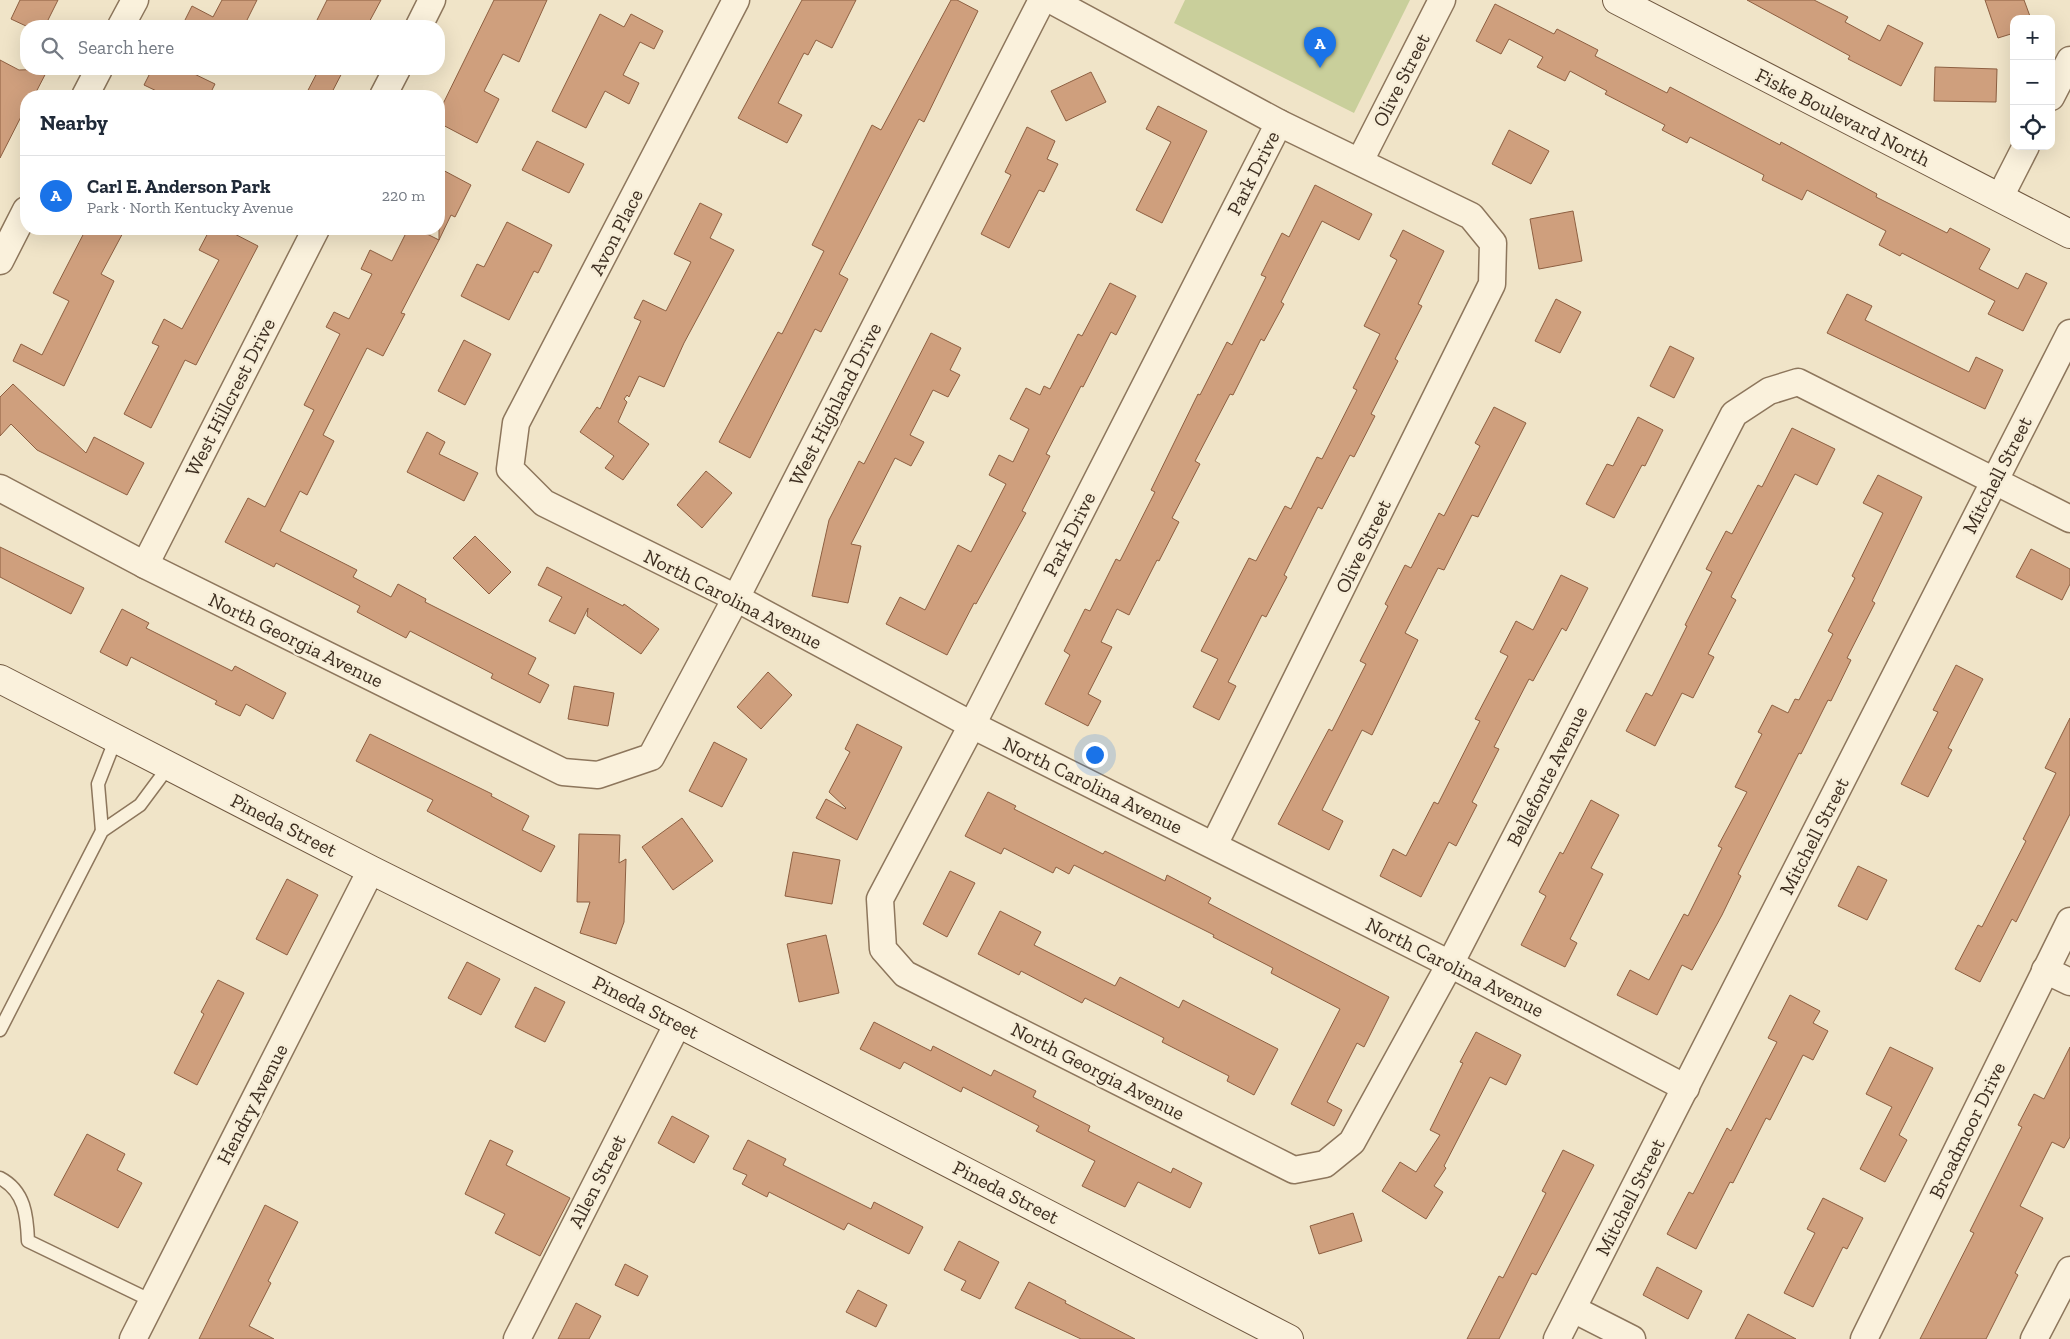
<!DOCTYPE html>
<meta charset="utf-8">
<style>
:root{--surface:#fff;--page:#f6f6f7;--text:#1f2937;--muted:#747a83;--line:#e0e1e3;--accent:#1a73e8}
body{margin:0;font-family:"Zilla Slab",serif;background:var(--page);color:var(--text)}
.controls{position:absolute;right:15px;top:15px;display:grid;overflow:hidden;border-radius:10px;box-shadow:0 5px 20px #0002}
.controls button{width:45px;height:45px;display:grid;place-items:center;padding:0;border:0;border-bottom:1px solid var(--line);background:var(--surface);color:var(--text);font:25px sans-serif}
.you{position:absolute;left:1094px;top:754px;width:18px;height:18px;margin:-12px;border:4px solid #fff;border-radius:50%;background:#1a73e8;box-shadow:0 0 0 8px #1a73e833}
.badge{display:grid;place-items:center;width:32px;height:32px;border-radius:50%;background:var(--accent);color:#fff;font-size:16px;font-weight:700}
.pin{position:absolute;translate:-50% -41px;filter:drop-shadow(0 1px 2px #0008)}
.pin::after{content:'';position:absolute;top:26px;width:18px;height:15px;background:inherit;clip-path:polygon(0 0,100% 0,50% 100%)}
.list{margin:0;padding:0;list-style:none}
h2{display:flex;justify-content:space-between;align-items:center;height:65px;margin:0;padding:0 20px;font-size:21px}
h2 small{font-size:16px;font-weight:400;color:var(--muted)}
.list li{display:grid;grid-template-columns:32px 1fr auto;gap:15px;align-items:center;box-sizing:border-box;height:80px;padding:0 20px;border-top:1px solid var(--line)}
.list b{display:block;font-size:19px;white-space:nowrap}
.list p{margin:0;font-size:16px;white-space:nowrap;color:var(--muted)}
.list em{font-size:16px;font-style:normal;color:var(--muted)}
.icon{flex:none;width:28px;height:28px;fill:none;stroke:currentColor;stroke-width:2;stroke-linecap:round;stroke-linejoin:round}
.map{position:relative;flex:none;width:2070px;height:1339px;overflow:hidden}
.search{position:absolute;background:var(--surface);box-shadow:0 5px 20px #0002;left:20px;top:20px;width:425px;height:55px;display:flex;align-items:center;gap:12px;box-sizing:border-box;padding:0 18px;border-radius:20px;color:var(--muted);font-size:19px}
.panel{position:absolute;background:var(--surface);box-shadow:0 5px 20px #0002;left:20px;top:90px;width:425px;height:145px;border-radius:20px}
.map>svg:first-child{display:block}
</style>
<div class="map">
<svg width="2070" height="1339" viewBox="0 0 2070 1339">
<rect width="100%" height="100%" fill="#f0e4c8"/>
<path fill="#c9cf9b" d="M 1185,0 L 1410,0 L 1354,113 L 1174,23 Z"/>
<g fill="#cf9f7d" stroke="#8d5f41">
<path d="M 20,0 L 58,0 L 45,26 L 26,26 L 11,19 Z"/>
<path d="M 222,0 L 257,0 L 244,26 L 182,26 L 192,6 L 213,17 Z"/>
<path d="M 327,0 L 381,0 L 367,26 L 314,26 Z"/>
<path d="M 494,0 L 547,0 L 519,62 L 503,54 L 484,91 L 499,99 L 477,143 L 439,123 L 439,112 Z"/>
<path d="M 802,0 L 856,0 L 832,48 L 816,40 L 808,55 L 804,53 L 778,103 L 802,115 L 787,143 L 738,118 Z"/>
<path d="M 951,0 L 957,0 L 978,11 L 924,122 L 919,119 L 839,274 L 848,279 L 821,332 L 815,329 L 750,458 L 719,442 L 778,332 L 782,334 L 824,251 L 812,245 L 872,125 L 881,130 Z"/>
<path d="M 1747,0 L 1814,0 L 1848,17 L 1845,22 L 1880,41 L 1888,25 L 1923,43 L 1901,86 L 1848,59 L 1850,56 Z"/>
<path d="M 1985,0 L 2024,0 L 2031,19 L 2014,19 L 2014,33 L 1998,38 Z"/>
<path d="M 1495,4 L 1554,34 L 1557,29 L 1598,50 L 1595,56 L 1667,93 L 1670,87 L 1780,145 L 1781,142 L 1877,194 L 1876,197 L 1947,233 L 1950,228 L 1990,249 L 1979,269 L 2018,289 L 2026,273 L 2047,283 L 2023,331 L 1988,314 L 1995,301 L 1902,253 L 1900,256 L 1879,245 L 1886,231 L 1807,190 L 1802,200 L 1762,180 L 1764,175 L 1690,137 L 1687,143 L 1662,130 L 1665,125 L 1605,94 L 1607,91 L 1570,71 L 1565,81 L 1537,67 L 1543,57 L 1509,39 L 1501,54 L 1476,41 Z"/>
<path d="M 600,14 L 624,27 L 631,14 L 663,31 L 654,49 L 640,42 L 623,75 L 639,83 L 629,104 L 605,91 L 586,128 L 552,111 Z"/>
<path d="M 0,60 L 19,70 L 48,69 L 34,96 L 26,96 L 26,107 L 0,158 Z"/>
<path d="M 1935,67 L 1997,69 L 1996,102 L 1934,101 Z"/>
<path d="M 152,69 L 184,69 L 215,84 L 209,96 L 167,96 L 144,85 Z"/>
<path d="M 319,69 L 344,69 L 330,96 L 305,96 Z"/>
<path d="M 1091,72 L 1106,102 L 1066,121 L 1051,91 Z"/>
<path d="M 1158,106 L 1207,131 L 1162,223 L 1136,210 L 1171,142 L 1146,129 Z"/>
<path d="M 1027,127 L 1055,141 L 1047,159 L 1058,164 L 1044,192 L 1039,190 L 1009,248 L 981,234 L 1011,175 L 1005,172 Z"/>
<path d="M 1509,130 L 1549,151 L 1531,184 L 1492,164 Z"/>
<path d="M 537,141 L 584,164 L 569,193 L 522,170 Z"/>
<path d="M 439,168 L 471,185 L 455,217 L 451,215 L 439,240 Z"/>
<path d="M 1315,185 L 1372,214 L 1359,240 L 1322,221 L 1281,302 L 1284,304 L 1264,341 L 1261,339 L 1233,395 L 1230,394 L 1195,461 L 1200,464 L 1172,518 L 1179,522 L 1159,561 L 1157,560 L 1129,615 L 1117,609 L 1101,642 L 1112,647 L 1088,694 L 1101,701 L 1088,726 L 1045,704 L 1070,655 L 1064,651 L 1085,609 L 1090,611 L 1116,559 L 1120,561 L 1155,492 L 1151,490 L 1198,394 L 1200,395 L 1227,342 L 1232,345 L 1266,277 L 1261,275 L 1282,233 L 1289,237 Z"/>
<path d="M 700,203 L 722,214 L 710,238 L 734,250 L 684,343 L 664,387 L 639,376 L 629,397 L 627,395 L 624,399 L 627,402 L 618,422 L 649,444 L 623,480 L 605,468 L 614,456 L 580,432 L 597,407 L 600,409 L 641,321 L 634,318 L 643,300 L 666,311 L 691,262 L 674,254 Z"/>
<path d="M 1573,211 L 1582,261 L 1539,269 L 1530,219 Z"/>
<path d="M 507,222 L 552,245 L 538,273 L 534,271 L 509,320 L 461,296 L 477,264 L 484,267 Z"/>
<path d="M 86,229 L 125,229 L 101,274 L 114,281 L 64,386 L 13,361 L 21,344 L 42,355 L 69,301 L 53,293 Z"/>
<path d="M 210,229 L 225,229 L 258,246 L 196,365 L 185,360 L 151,428 L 124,414 L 159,346 L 152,343 L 164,319 L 182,329 L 219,260 L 199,250 Z"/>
<path d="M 408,229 L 417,229 L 439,240 L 401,313 L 405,314 L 383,356 L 367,348 L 323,435 L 334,441 L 307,495 L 300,491 L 280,531 L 357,570 L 353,577 L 391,597 L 398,584 L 426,599 L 425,602 L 536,658 L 528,674 L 549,685 L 540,703 L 491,678 L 493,674 L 410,631 L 406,638 L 357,612 L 360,606 L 276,563 L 274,567 L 225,542 L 248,498 L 265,507 L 314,410 L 304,405 L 340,334 L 326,327 L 334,312 L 349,319 L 372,274 L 361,269 L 370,250 L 392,261 Z"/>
<path d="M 1403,230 L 1444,251 L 1418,304 L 1422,306 L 1395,359 L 1398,361 L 1371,414 L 1375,416 L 1354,457 L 1350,455 L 1322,509 L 1318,507 L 1284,575 L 1287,577 L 1266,617 L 1262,615 L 1228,682 L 1236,686 L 1219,720 L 1193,707 L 1218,659 L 1201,651 L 1249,558 L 1256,561 L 1285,506 L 1291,509 L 1317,457 L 1322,459 L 1357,390 L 1353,388 L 1380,334 L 1364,326 L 1397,260 L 1390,256 Z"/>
<path d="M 1110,283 L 1136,296 L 1116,335 L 1111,332 L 1083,387 L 1081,386 L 1046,454 L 1050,456 L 1022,511 L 1026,513 L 976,604 L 974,603 L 947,655 L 886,624 L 900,597 L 925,610 L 958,545 L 971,552 L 1006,484 L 989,475 L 999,455 L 1013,462 L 1029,429 L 1010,419 L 1026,388 L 1040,395 L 1044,386 L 1050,389 L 1078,334 L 1082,336 Z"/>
<path d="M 1847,294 L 1872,306 L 1865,320 L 1969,372 L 1976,357 L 2003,370 L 1985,409 L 1827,333 Z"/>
<path d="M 1556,299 L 1581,312 L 1560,353 L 1535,341 Z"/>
<path d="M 931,333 L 961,348 L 950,370 L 960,375 L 948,397 L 933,390 L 910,435 L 924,442 L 911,466 L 895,458 L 851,544 L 861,546 L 848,603 L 812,596 L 829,520 L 859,461 L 864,464 Z"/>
<path d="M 464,340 L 491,354 L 465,405 L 438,391 Z"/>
<path d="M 1670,346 L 1694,358 L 1674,398 L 1650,386 Z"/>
<path d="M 13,384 L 86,453 L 94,437 L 144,463 L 127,495 L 37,450 L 11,424 L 0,436 L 0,397 Z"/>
<path d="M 1494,407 L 1526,423 L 1478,517 L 1472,515 L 1444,570 L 1438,568 L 1405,633 L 1418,640 L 1392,694 L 1372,735 L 1362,730 L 1322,810 L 1343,821 L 1329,850 L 1278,824 L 1329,729 L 1332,731 L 1366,664 L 1360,661 L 1388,606 L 1385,604 L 1405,565 L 1411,568 L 1439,513 L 1444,516 L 1480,446 L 1475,443 Z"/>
<path d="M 1638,417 L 1663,430 L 1645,466 L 1642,465 L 1614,518 L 1586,504 L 1607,464 L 1613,466 Z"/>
<path d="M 1792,428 L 1835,449 L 1817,485 L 1795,474 L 1731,597 L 1736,600 L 1708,654 L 1714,657 L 1693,698 L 1682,693 L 1655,746 L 1626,731 L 1646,693 L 1652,696 L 1687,626 L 1685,625 L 1712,572 L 1706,569 L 1726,531 L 1732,534 L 1758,485 L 1762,487 Z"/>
<path d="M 427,432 L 445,442 L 439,454 L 478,473 L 464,501 L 407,472 Z"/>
<path d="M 706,471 L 732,493 L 702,528 L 677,505 Z"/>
<path d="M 1878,475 L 1922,497 L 1872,601 L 1875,603 L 1847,658 L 1851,660 L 1831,701 L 1828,700 L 1801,754 L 1799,753 L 1738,874 L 1741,876 L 1722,915 L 1692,970 L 1682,965 L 1657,1015 L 1617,995 L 1630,970 L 1649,980 L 1684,914 L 1688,916 L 1722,848 L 1718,846 L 1747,792 L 1735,787 L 1762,734 L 1758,732 L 1772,705 L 1788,713 L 1795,699 L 1799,700 L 1833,634 L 1828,631 L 1855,578 L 1852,576 L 1883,513 L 1863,503 Z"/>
<path d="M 475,536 L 511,572 L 489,594 L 453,558 Z"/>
<path d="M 0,547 L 84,588 L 71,614 L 0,577 Z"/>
<path d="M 2031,549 L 2070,569 L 2070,584 L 2062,600 L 2016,577 Z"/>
<path d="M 547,567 L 623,606 L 624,604 L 659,629 L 641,654 L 587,616 L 588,608 L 575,634 L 549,621 L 562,597 L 538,585 Z"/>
<path d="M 1561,575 L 1588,588 L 1566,631 L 1562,628 L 1533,681 L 1529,679 L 1494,747 L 1499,749 L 1472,802 L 1477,805 L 1456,846 L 1449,842 L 1421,897 L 1380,876 L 1393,849 L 1406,856 L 1434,802 L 1438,804 L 1480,721 L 1475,719 L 1508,656 L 1500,652 L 1516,621 L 1533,630 Z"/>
<path d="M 122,609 L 149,623 L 146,628 L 232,671 L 235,666 L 286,693 L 273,719 L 246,704 L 240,716 L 215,704 L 217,701 L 131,657 L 127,666 L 100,652 Z"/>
<path d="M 1956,665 L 1983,679 L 1948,748 L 1952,750 L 1928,797 L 1901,784 L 1938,712 L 1933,710 Z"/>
<path d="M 768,672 L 792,695 L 761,729 L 737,707 Z"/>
<path d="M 574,686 L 614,693 L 608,726 L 568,719 Z"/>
<path d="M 2070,718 L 2070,814 L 2016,922 L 2012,919 L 1980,982 L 1955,969 L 1978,925 L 1982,927 L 2026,841 L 2023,839 L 2056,773 L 2045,768 Z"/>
<path d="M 857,724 L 902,747 L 857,840 L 816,818 L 826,799 L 845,809 L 846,808 L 829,792 L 850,752 L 845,749 Z"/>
<path d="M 370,734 L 492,794 L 491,796 L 529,816 L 522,830 L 555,846 L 541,872 L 427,811 L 433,800 L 356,761 Z"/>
<path d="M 714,742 L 747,759 L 722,807 L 689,791 Z"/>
<path d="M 988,792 L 1016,806 L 1014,809 L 1103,854 L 1105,851 L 1165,881 L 1167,875 L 1211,898 L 1208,903 L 1389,997 L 1364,1047 L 1357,1043 L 1327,1102 L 1342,1110 L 1334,1126 L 1291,1104 L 1340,1009 L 1271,973 L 1273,968 L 1213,937 L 1214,935 L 1074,865 L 1069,874 L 1056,867 L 1053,873 L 1004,848 L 1001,854 L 965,836 Z"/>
<path d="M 1591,800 L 1619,815 L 1591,868 L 1603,874 L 1570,939 L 1577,943 L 1565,967 L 1521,945 L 1546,896 L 1539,892 L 1560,852 L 1563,854 Z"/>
<path d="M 682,818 L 713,861 L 673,890 L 642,847 Z"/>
<path d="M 579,834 L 620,835 L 619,863 L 626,859 L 624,922 L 616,944 L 580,933 L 590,902 L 577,902 Z"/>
<path d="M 793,852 L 840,860 L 832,904 L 785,896 Z"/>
<path d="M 1858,866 L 1887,880 L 1867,920 L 1838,906 Z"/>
<path d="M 950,871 L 975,883 L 947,937 L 923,924 Z"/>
<path d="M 287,879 L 318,895 L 287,955 L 256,939 Z"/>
<path d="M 1000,911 L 1041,932 L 1034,945 L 1115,986 L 1120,977 L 1179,1008 L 1183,1000 L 1278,1049 L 1254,1095 L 1227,1081 L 1229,1076 L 1162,1042 L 1164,1038 L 1085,998 L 1082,1003 L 1021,971 L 1019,975 L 978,954 Z"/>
<path d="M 826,935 L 839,993 L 799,1002 L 787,944 Z"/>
<path d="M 467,962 L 500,979 L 481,1015 L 448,998 Z"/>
<path d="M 218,980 L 244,993 L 197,1085 L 174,1073 L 204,1014 L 201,1012 Z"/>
<path d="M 535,987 L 565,1002 L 545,1042 L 515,1027 Z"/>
<path d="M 1790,995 L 1820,1011 L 1813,1023 L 1828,1031 L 1813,1060 L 1803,1055 L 1770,1120 L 1766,1118 L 1733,1183 L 1730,1182 L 1696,1249 L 1667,1234 L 1689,1192 L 1693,1194 L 1727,1128 L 1731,1131 L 1777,1042 L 1768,1038 Z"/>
<path d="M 874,1022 L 931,1051 L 933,1046 L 991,1076 L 994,1070 L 1036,1091 L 1033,1097 L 1090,1126 L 1088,1131 L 1171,1173 L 1173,1168 L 1202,1183 L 1190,1208 L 1138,1182 L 1125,1207 L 1082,1186 L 1095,1161 L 1036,1131 L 1039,1126 L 963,1087 L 961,1092 L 904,1062 L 900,1069 L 860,1049 Z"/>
<path d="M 1476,1032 L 1521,1055 L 1506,1085 L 1490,1077 L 1444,1166 L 1446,1168 L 1434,1186 L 1443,1192 L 1426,1219 L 1382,1191 L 1400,1162 L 1416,1172 L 1440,1135 L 1430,1130 L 1463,1063 L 1460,1062 Z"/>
<path d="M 1890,1047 L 1933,1068 L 1899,1135 L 1907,1140 L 1885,1182 L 1860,1169 L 1892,1107 L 1866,1094 Z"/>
<path d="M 2070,1047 L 2070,1137 L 2064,1148 L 2052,1142 L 2020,1206 L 2043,1218 L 2015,1273 L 2018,1275 L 1986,1339 L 1920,1339 L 1974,1233 L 1970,1231 L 2022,1127 L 2018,1125 L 2034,1094 L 2044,1099 Z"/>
<path d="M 672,1116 L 709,1136 L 694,1163 L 658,1143 Z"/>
<path d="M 87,1134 L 125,1154 L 117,1170 L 142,1183 L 118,1228 L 54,1195 Z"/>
<path d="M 490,1140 L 513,1151 L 506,1165 L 570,1198 L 540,1256 L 495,1233 L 505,1214 L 465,1194 Z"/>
<path d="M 748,1140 L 786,1159 L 783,1165 L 871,1209 L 874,1202 L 923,1227 L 909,1254 L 848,1223 L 844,1230 L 769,1192 L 767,1197 L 742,1184 L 747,1175 L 733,1169 Z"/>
<path d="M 1563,1150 L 1594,1165 L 1536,1275 L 1532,1273 L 1499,1339 L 1467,1339 L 1499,1276 L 1503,1278 L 1546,1193 L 1542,1191 Z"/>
<path d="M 1823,1198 L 1863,1218 L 1847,1249 L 1843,1247 L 1813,1307 L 1784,1293 L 1815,1233 L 1807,1229 Z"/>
<path d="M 265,1205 L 298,1222 L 268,1281 L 271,1283 L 249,1326 L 274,1339 L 199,1339 Z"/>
<path d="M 1353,1213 L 1362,1241 L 1319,1254 L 1310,1226 Z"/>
<path d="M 959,1241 L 999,1262 L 980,1299 L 961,1290 L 966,1281 L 944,1270 Z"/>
<path d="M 625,1264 L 648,1276 L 638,1296 L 615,1285 Z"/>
<path d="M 1657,1267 L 1702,1291 L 1688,1319 L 1643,1295 Z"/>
<path d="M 1029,1282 L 1066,1301 L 1065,1303 L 1135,1339 L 1081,1339 L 1015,1308 Z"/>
<path d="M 858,1290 L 887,1305 L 876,1327 L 846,1312 Z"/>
<path d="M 576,1303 L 601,1316 L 589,1339 L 558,1339 Z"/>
<path d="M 1748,1314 L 1796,1339 L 1735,1339 Z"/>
</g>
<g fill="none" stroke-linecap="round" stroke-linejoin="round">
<g stroke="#8d765c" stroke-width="15">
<g id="lane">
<path d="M 102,831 L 98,784 L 116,738"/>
<path d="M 0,1030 L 102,831 L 140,805 L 169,766"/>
<path d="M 0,1178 C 25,1191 27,1216 28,1241 L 152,1301"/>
</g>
</g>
<g stroke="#8d765c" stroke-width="29">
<g id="street">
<path d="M 736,0 L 516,423 L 510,469 L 544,503 L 736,598 L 972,725 L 1450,964 L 1686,1088"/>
<path d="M 1051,0 L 1279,123 L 1471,216 L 1493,243 L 1492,284 L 1214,845"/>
<path d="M 121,26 L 135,0"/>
<path d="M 419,26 L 432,0"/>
<path d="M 85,96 L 99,69"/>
<path d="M 383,96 L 397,69"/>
<path d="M 2051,97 L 2070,60"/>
<path d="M 1279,123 L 972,725 L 880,899 L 883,949 L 905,974 L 1294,1170 L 1325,1164 L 1352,1142 L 1450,964 L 1734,414 L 1769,391 L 1798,382 L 2070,519"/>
<path d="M 1360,161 L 1442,0"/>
<path d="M 2000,197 L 2026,146"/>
<path d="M 0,261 L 26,210"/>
<path d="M 0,488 L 145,565 L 563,772 L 598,775 L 651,757 L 736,598 L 1042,0"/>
<path d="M 145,565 L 316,229"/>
<path d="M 2045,970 L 2070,982"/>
<path d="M 1573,1309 L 1632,1339"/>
<path d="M 133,1339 L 371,870"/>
<path d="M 517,1339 L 678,1023"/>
<path d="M 1557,1339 L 2070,333"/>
<path d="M 1864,1339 L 2070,921"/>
<path d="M 2034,1339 L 2070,1270"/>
</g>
</g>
<g stroke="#6f573f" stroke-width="30">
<g id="secondary">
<path d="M 1617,0 L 2070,234"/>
<path d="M 0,679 L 371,870 L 678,1023 L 1289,1339"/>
</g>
</g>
<use href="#lane" stroke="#faf1dc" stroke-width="12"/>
<use href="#street" stroke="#faf1dc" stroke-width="26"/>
<use href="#secondary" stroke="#faf1dc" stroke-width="28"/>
</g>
<g text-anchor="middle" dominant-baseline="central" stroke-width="5" stroke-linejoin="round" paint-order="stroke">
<g font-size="20" fill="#3d2e20" stroke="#f7eed8">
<text transform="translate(1401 80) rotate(-63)">Olive Street</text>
<text transform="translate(1843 117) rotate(27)">Fiske Boulevard North</text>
<text transform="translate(1253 173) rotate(-63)">Park Drive</text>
<text transform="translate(616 232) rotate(-63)">Avon Place</text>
<text transform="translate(230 397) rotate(-63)">West Hillcrest Drive</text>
<text transform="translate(835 404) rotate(-63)">West Highland Drive</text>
<text transform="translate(1997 475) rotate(-63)">Mitchell Street</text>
<text transform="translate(1069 534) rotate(-63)">Park Drive</text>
<text transform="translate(1363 546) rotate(-64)">Olive Street</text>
<text transform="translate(733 599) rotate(27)">North Carolina Avenue</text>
<text transform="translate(296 640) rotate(26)">North Georgia Avenue</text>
<text transform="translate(1547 776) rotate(-63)">Bellefonte Avenue</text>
<text transform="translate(1093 785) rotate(26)">North Carolina Avenue</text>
<text transform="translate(284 825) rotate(27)">Pineda Street</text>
<text transform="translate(1814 836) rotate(-63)">Mitchell Street</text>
<text transform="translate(1455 967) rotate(27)">North Carolina Avenue</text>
<text transform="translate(646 1007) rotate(27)">Pineda Street</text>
<text transform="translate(1098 1071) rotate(27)">North Georgia Avenue</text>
<text transform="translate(252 1104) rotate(-63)">Hendry Avenue</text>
<text transform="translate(1967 1130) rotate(-64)">Broadmoor Drive</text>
<text transform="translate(597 1181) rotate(-63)">Allen Street</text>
<text transform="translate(1006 1192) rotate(27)">Pineda Street</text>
<text transform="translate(1630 1197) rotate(-63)">Mitchell Street</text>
</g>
</g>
</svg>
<div class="controls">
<button>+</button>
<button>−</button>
<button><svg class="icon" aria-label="locate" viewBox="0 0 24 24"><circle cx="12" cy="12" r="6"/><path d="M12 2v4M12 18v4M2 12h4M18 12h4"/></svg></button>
</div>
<div class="you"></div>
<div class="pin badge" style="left:1320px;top:68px">A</div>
<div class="search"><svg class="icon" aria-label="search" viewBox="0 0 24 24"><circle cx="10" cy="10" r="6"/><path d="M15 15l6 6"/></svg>Search here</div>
<section class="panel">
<h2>Nearby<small></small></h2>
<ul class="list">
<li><span class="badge">A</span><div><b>Carl E. Anderson Park</b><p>Park · North Kentucky Avenue</p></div><em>220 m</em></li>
</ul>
</section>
</div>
